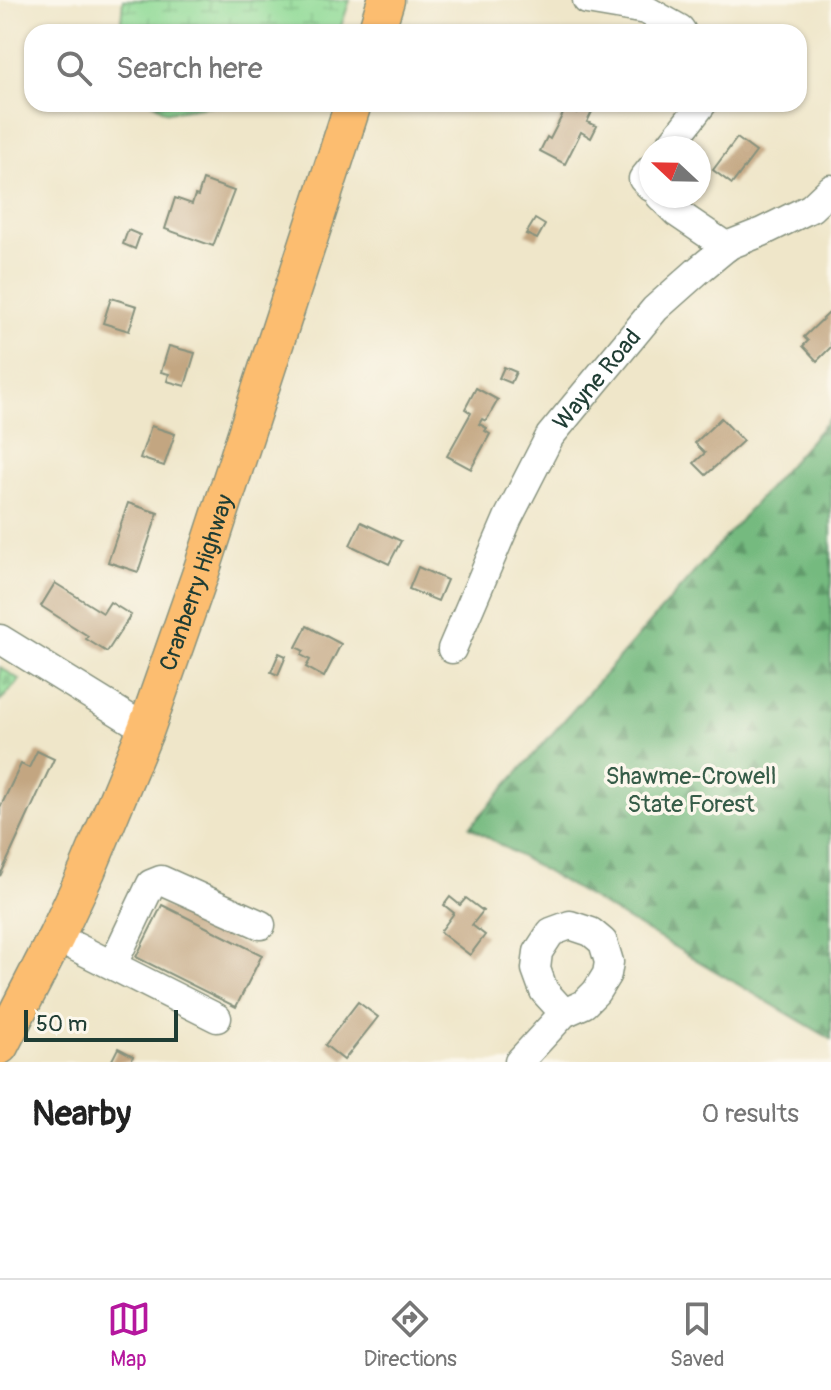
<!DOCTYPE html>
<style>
:root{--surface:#fff;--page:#f6f6f6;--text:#222;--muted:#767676;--line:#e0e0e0;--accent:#b5179e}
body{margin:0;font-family:Pangolin,sans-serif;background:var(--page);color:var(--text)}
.compass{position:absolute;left:639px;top:136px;width:72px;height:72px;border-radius:50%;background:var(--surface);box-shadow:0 2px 6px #0004;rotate:292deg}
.scale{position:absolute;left:24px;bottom:20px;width:154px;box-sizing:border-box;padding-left:8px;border:4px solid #1f3d34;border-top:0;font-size:22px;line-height:28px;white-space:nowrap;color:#1f3d34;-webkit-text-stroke:6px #fbf7ec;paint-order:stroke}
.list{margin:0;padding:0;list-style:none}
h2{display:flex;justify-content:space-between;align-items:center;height:104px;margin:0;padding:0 32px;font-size:34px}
h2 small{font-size:26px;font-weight:400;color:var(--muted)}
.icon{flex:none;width:44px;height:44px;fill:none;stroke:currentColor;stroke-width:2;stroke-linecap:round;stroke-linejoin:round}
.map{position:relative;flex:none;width:831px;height:1062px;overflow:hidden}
.search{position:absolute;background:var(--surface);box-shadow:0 2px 6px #0004;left:24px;right:24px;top:24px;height:88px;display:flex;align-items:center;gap:20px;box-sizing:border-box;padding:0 28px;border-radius:24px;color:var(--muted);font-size:30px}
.sheet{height:216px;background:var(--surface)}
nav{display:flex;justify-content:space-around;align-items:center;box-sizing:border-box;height:112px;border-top:2px solid var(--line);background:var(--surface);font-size:22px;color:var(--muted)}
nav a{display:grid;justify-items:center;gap:4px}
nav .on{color:var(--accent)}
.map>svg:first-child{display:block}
</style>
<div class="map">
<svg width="831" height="1062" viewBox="0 0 831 1062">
<defs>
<pattern id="forest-firs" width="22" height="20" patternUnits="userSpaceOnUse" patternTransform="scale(2)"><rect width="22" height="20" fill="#74ba7f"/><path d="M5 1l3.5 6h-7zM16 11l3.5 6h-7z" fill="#5f9869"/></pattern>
<pattern id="wetland-marsh" width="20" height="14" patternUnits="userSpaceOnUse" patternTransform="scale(2)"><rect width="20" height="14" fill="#90da96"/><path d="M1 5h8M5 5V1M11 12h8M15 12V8" fill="none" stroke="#7cbc82"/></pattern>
<pattern id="cemetery-stones" width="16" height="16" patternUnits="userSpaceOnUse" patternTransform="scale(2)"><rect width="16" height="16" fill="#90da96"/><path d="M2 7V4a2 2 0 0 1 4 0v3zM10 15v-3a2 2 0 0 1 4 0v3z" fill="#7cbc82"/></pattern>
</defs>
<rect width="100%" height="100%" fill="#fbf7ec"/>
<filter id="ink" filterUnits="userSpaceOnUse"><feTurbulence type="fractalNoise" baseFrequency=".0125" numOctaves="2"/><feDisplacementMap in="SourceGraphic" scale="16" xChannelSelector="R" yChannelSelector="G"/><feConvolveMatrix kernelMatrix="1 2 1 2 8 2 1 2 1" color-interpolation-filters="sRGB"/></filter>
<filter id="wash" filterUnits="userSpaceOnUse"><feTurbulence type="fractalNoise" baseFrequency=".006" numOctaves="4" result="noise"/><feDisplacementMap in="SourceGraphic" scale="32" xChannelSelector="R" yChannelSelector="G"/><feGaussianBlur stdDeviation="1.8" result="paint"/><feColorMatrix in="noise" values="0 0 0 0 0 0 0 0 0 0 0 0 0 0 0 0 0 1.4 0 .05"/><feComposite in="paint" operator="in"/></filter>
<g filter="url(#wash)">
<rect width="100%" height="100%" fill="#efe6c9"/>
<path fill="url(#forest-firs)" stroke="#4a7c5a" stroke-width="2" d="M 831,417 L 831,1039 L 470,827 Z"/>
<g fill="url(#wetland-marsh)" stroke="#588c65" stroke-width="2">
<path d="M 123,0 L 350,0 L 339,32 L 120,32 Z"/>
<path d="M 154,104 L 248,104 L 207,106 L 167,112 Z"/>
</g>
<path fill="url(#cemetery-stones)" stroke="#588c65" stroke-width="2" d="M 0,667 L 20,680 L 0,701 Z"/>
<g id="blocks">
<g fill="#c3a681">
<path d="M 581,107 L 592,112 L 587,122 L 597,126 L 591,138 L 581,132 L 565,164 L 540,151 L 547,137 L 550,139 L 566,108 L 577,113 Z"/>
<path d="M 737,138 L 756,152 L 732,184 L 713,170 Z"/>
<path d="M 203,180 L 234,191 L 213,246 L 165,229 L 175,198 L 192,204 L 195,195 L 198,196 Z"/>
<path d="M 535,219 L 545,225 L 537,239 L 526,234 Z"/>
<path d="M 128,230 L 140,235 L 135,249 L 123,244 Z"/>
<path d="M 111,298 L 137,306 L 129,331 L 103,323 Z"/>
<path d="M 831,311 L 831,347 L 817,361 L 803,346 L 808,341 L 804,337 Z"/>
<path d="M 169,346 L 195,353 L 185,386 L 167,381 L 169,374 L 161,372 Z"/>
<path d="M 504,367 L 516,372 L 511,383 L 499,378 Z"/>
<path d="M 476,388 L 498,400 L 486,421 L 482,419 L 479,424 L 487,428 L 485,431 L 490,434 L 471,469 L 447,456 L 471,413 L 465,409 Z"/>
<path d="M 721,418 L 743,441 L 706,475 L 694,463 L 705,453 L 695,443 Z"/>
<path d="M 151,426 L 175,434 L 164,466 L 140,458 Z"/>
<path d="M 128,503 L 158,513 L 138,572 L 108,562 Z"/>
<path d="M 361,522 L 401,541 L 389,564 L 350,545 Z"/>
<path d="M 418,567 L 447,580 L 438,601 L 409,589 Z"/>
<path d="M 55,583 L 103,613 L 110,602 L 131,615 L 107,652 L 86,639 L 88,636 L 41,606 Z"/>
<path d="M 307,626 L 341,644 L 324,677 L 306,667 L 310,660 L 301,655 L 304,651 L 296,647 Z"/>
<path d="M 279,653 L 286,656 L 278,675 L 271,672 Z"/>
<path d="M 37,751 L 54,759 L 0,876 L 0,808 L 21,764 L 29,768 Z"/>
<path d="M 450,897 L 460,905 L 466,898 L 483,911 L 472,925 L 485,935 L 470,955 L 440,932 L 454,913 L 444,905 Z"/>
<path d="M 162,905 L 262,955 L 236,1007 L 136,957 Z"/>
<path d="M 358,1002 L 378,1017 L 344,1060 L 325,1045 Z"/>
<path d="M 118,1048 L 133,1056 L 131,1062 L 111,1062 Z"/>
</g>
</g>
</g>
<g filter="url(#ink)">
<use href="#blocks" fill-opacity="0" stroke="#87927e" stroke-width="2"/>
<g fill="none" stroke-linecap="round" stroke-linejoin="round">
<g stroke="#87927e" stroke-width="31">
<g id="minor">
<path d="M 587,0 L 646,10 L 680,29 L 682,32"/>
<path d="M 668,148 L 702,104"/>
<path d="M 651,169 L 643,179 L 651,187"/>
<path d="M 660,196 L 677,213 L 727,247"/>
<path d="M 0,639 L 146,729"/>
<path id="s1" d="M 452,649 L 508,518 L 550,436 L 655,309 L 700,269 L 729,245 L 762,232 L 811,208 L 831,189"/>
<path d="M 56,937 L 217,1018"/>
<path d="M 113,964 L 151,884 L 161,880 L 261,925"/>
<path d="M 519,1062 L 564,1013 L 584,1004 L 596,992 L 607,974 L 609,962 L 603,942 L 591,932 L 570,925 L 551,932 L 538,952 L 536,969 L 544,991 L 564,1013"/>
</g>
</g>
<g stroke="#87927e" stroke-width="39">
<g id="major">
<path d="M 376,32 L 386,0"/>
<path id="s2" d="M 0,1046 L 56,937 L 87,871 L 146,729 L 200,575 L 353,104"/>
</g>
</g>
<use href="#minor" stroke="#fff" stroke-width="28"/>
<use href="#major" stroke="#fcbd6f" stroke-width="36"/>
</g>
</g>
<g text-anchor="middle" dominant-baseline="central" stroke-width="7" stroke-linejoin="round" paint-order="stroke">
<g font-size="24" fill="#1f3d34" stroke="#fbf7ec">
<text stroke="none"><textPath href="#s1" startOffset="308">Wayne Road</textPath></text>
<text stroke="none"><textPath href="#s2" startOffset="504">Cranberry Highway</textPath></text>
</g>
<g font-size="24" fill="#365c48" stroke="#fbf7ec">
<text x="691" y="776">Shawme-Crowell<tspan x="691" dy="28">State Forest</tspan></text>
</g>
</g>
</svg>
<svg class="compass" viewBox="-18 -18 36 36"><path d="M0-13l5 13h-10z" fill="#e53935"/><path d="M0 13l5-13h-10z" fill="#767676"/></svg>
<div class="scale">50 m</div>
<div class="search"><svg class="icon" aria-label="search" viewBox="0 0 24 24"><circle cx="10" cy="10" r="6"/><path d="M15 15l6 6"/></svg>Search here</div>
</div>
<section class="sheet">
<h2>Nearby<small>0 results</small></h2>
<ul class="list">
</ul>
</section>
<nav>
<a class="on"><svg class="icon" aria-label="map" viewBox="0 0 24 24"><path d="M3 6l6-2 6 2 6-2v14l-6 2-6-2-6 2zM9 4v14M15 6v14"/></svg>Map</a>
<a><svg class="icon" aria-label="directions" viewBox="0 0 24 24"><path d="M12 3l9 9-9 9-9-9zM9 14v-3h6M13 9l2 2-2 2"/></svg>Directions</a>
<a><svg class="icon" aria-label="saved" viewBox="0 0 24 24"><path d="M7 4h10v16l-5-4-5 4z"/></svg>Saved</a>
</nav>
